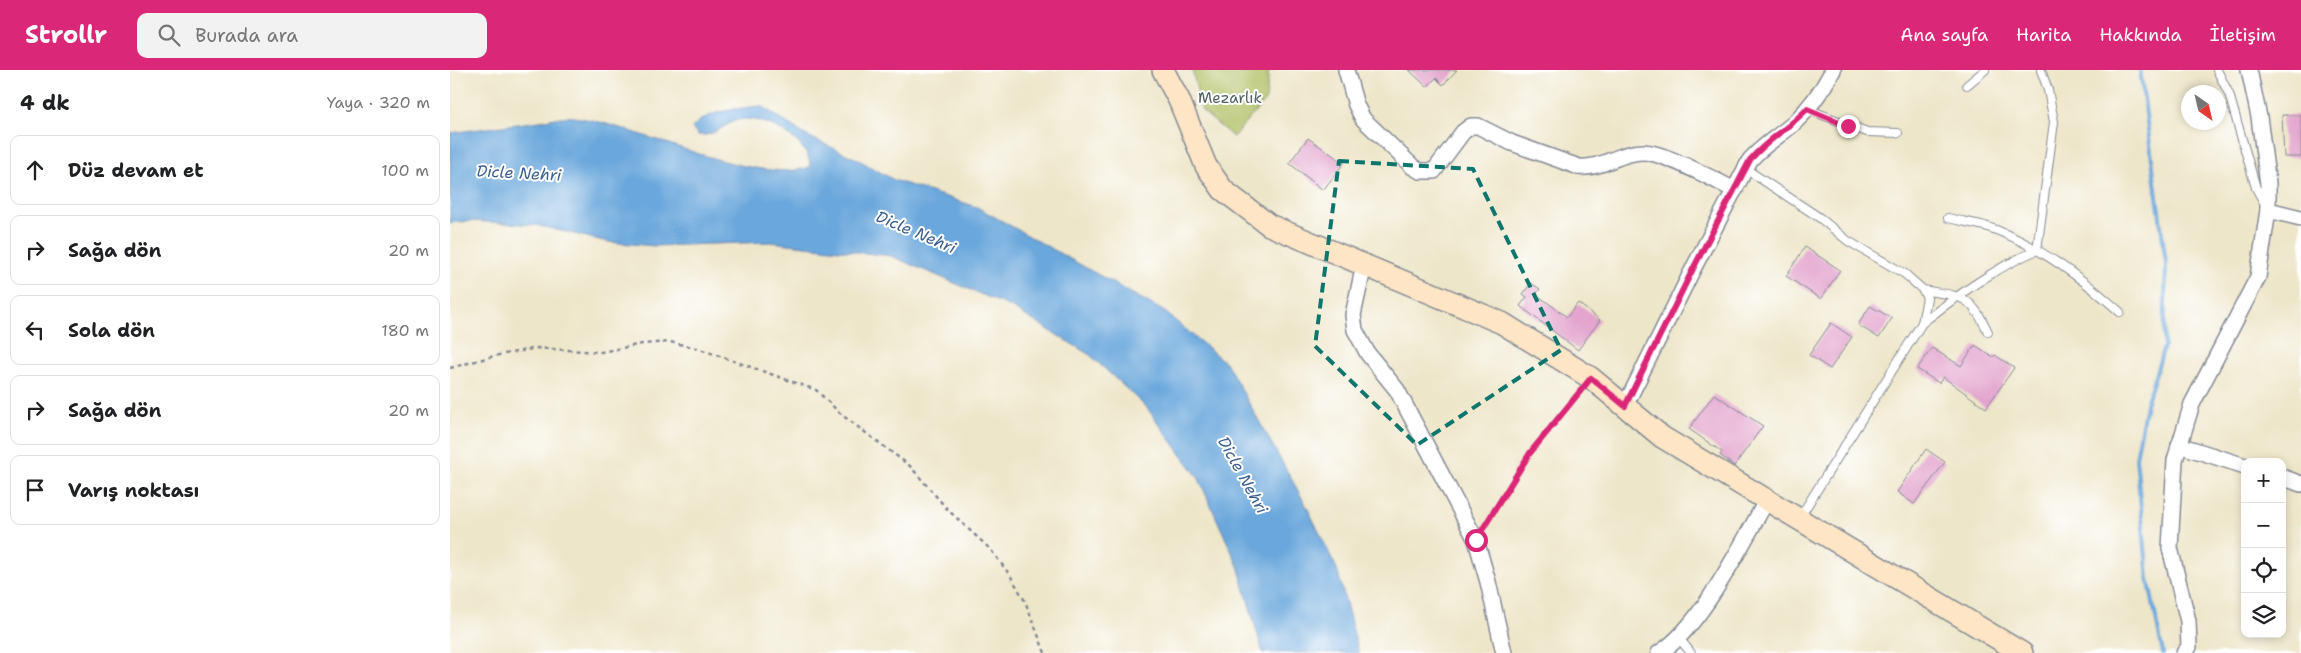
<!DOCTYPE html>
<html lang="tr">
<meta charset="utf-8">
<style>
:root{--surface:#fff;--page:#f2f2f2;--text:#202124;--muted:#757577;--line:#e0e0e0;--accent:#db2777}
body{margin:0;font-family:"Shantell Sans",sans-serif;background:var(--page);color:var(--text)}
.controls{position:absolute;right:15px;bottom:15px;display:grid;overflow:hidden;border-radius:10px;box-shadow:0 2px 8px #0003}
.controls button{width:45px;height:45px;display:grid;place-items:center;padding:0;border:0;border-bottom:1px solid var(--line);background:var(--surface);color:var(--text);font:25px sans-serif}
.compass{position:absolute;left:1731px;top:15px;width:45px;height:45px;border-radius:50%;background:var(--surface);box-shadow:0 2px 8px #0003;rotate:146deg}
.stop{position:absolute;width:15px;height:15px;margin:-11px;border:4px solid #db2777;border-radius:50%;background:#fff}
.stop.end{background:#db2777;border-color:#fff;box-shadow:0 1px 5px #0008}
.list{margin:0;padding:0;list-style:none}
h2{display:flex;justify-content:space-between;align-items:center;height:65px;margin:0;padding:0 20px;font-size:21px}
h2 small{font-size:16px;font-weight:400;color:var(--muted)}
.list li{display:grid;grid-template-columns:32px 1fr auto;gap:15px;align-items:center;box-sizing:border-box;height:70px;margin:0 10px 10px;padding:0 10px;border:1px solid var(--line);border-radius:10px}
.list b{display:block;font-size:19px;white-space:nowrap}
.list em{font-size:16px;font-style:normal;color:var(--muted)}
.icon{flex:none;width:28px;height:28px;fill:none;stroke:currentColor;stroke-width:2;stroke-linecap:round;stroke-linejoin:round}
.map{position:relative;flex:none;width:1851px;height:583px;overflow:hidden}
header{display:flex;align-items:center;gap:30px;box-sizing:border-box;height:70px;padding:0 25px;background:var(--accent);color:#fff}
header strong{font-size:24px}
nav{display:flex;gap:28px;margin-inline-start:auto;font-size:18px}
.search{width:350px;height:45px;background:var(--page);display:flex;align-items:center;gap:12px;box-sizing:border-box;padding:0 18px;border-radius:10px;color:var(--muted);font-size:19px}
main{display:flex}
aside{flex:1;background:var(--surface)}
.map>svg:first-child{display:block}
</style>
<header>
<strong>Strollr</strong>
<div class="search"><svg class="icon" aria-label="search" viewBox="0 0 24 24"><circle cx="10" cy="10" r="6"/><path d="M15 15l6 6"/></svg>Burada ara</div>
<nav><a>Ana sayfa</a><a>Harita</a><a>Hakkında</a><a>İletişim</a></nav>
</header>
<main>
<aside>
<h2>4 dk<small>Yaya · 320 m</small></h2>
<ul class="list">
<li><svg class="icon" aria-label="ahead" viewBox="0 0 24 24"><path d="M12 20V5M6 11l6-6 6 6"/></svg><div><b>Düz devam et</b></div><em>100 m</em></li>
<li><svg class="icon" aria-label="right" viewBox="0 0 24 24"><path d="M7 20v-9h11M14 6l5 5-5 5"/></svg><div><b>Sağa dön</b></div><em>20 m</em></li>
<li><svg class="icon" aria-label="left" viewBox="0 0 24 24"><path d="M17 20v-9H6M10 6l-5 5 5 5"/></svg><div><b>Sola dön</b></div><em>180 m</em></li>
<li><svg class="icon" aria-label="right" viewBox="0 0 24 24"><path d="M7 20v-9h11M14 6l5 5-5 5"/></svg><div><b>Sağa dön</b></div><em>20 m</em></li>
<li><svg class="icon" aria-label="arrive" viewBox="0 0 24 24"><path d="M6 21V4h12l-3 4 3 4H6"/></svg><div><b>Varış noktası</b></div></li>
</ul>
</aside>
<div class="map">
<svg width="1851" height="583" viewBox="0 0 1851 583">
<rect width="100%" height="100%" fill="#fff"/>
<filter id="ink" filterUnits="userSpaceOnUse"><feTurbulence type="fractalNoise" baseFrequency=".02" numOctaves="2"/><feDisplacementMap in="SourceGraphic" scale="10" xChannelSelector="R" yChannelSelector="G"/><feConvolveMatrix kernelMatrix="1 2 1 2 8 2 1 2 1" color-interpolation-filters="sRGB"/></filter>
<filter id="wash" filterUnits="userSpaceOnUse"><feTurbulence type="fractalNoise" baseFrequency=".0096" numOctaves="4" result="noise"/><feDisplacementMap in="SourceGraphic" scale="20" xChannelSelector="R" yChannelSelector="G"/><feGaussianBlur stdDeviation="1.12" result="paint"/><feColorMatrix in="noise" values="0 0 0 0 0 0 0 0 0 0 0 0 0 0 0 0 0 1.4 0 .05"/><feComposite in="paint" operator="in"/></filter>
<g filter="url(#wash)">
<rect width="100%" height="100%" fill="#eee6c9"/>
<path fill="#afbe61" stroke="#657660" d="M 742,0 L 819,0 L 816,30 L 783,67 L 752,41 Z"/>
<path fill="#6ba7dc" stroke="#436b9d" d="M 312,36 L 355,65 L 407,89 L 444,110 L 527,137 L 715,242 L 777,294 L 856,435 L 887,499 L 909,583 L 813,583 L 788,496 L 748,407 L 697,338 L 640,285 L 561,237 L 441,186 L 321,172 L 205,176 L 158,172 L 86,155 L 20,151 L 0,153 L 0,63 C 30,59 60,55 90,51 C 101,49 114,45 124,47 C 188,55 301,116 360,97 C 362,73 316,47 294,49 C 276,50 266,68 248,65 L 242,58 C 256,40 291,38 312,36 Z"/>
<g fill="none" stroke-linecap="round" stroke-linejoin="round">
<path stroke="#6ba7dc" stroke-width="4" d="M 1690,0 L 1716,193 L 1714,277 L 1696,334 L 1686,388 L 1698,508 L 1713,583"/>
</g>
<g id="blocks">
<g fill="#e3a4ce">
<path d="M 959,0 L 1007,0 L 993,15 L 986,8 L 977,17 Z"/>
<path d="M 1832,45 L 1851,45 L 1851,87 L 1834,87 Z"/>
<path d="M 858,68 L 894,93 L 873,120 L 839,93 Z"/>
<path d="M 1355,177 L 1390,200 L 1371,229 L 1336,206 Z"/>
<path d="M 1081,213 L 1090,219 L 1086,224 L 1117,247 L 1128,233 L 1150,250 L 1128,280 L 1070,236 L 1077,227 L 1073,224 Z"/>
<path d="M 1420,236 L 1442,248 L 1429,268 L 1408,255 Z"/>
<path d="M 1381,253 L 1402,267 L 1380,299 L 1359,285 Z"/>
<path d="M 1525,275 L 1543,287 L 1545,285 L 1564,298 L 1536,338 L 1493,307 L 1489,313 L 1467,299 L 1482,278 L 1511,296 Z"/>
<path d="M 1264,324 L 1313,356 L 1284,396 L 1270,385 L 1272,382 L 1239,359 Z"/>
<path d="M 1476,379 L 1495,392 L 1464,434 L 1447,422 Z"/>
</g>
</g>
</g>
<g filter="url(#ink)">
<use href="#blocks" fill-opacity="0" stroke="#848a94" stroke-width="1"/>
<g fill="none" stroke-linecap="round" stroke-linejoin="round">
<g stroke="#848a94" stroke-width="10">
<g id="lane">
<path d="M 1767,0 L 1779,24 L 1806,118 L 1815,134"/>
<path d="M 1517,15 L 1535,0"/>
<path d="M 1357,39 L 1417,62 L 1448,63"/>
<path d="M 1296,99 L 1370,148 L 1398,171 L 1455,204 L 1473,220 L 1477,228 L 1472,253 L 1350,447"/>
<path d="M 1498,148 C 1510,151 1523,153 1535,156 C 1584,172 1632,208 1670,242"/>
<path d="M 1473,220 C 1511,227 1520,223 1538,262"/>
<path d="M 1472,253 C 1508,225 1545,198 1587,180 L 1604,52 L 1598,20 L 1591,0"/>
<path d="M 1228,567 L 1241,583"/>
</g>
</g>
<g stroke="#848a94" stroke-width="18">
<g id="street">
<path d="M 896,0 L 906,35 L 913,49 L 963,97 L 970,101 L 984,101 L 1013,62 L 1021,56 L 1028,56 L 1062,73 L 1129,97 C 1152,99 1170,82 1192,82 C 1212,81 1264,110 1285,120"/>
<path d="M 1818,140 L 1851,148"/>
<path d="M 914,195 L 903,245 L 905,260 L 918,284 L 947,320 L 1026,470 L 1038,512 L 1054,583"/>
<path d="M 1175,336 L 1244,197 L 1300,90 C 1314,74 1328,67 1343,54 C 1360,38 1372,21 1383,0"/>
<path d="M 1729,375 L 1795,396"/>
<path d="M 1832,407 L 1851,414"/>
<path d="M 1209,583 C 1250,559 1292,473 1317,430"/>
<path d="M 1734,583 L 1739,577 L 1738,551 L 1720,478 L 1725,390 L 1742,334 L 1808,207 L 1818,140 L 1818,114 L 1809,47 L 1799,0"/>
</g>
</g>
<g stroke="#848a94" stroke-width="24">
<path id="secondary" d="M 713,0 L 729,30 L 756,96 L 773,120 L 819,155 L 1052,253 L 1141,308 L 1212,367 L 1572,583"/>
</g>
<g stroke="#848a94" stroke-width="2.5" stroke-dasharray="4 4" stroke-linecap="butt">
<path d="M 0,298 L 44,286 L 87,278 L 151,282 L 192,274 L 220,272 L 247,278 L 366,320 L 392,345 L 460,396 L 498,440 L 540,479 L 560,505 L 575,531 L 595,583"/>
<path d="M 1034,457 L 1080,383 L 1130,321"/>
</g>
<use href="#lane" stroke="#fff" stroke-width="8"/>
<use href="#street" stroke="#fff" stroke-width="15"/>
<use href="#secondary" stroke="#fde5c5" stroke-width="21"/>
</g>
</g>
<g fill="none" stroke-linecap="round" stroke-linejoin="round" filter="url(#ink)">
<path stroke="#db2777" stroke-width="6" d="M 1026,470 L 1080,383 L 1141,308 L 1175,336 L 1244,197 L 1300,90 C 1317,70 1339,58 1357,39 L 1398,56"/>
</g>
<path fill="none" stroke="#0f766e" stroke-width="4" stroke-dasharray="10 6" stroke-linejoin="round" d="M 889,91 L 1023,99 L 1111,280 L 967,375 L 865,276 Z"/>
<g text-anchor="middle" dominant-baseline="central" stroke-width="4" stroke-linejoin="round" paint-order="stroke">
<g font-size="15" fill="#4f615f" stroke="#fff">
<text x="780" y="28">Mezarlık</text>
</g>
<g font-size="16" font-style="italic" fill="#3b5f90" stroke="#fff">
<text transform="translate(69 103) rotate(3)">Dicle Nehri</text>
<text transform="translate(466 162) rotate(23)">Dicle Nehri</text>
<text transform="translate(793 405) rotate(61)">Dicle Nehri</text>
</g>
</g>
</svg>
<div class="controls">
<button>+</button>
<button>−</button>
<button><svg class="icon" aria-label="locate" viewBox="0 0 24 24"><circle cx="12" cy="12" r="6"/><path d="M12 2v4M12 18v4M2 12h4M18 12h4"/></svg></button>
<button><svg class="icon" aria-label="layers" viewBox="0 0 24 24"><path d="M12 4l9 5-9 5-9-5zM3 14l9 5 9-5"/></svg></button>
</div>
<svg class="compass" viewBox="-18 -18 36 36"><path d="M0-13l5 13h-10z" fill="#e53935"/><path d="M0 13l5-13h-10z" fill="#757577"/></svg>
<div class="stop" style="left:1026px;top:470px"></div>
<div class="stop end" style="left:1398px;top:56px"></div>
</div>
</main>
